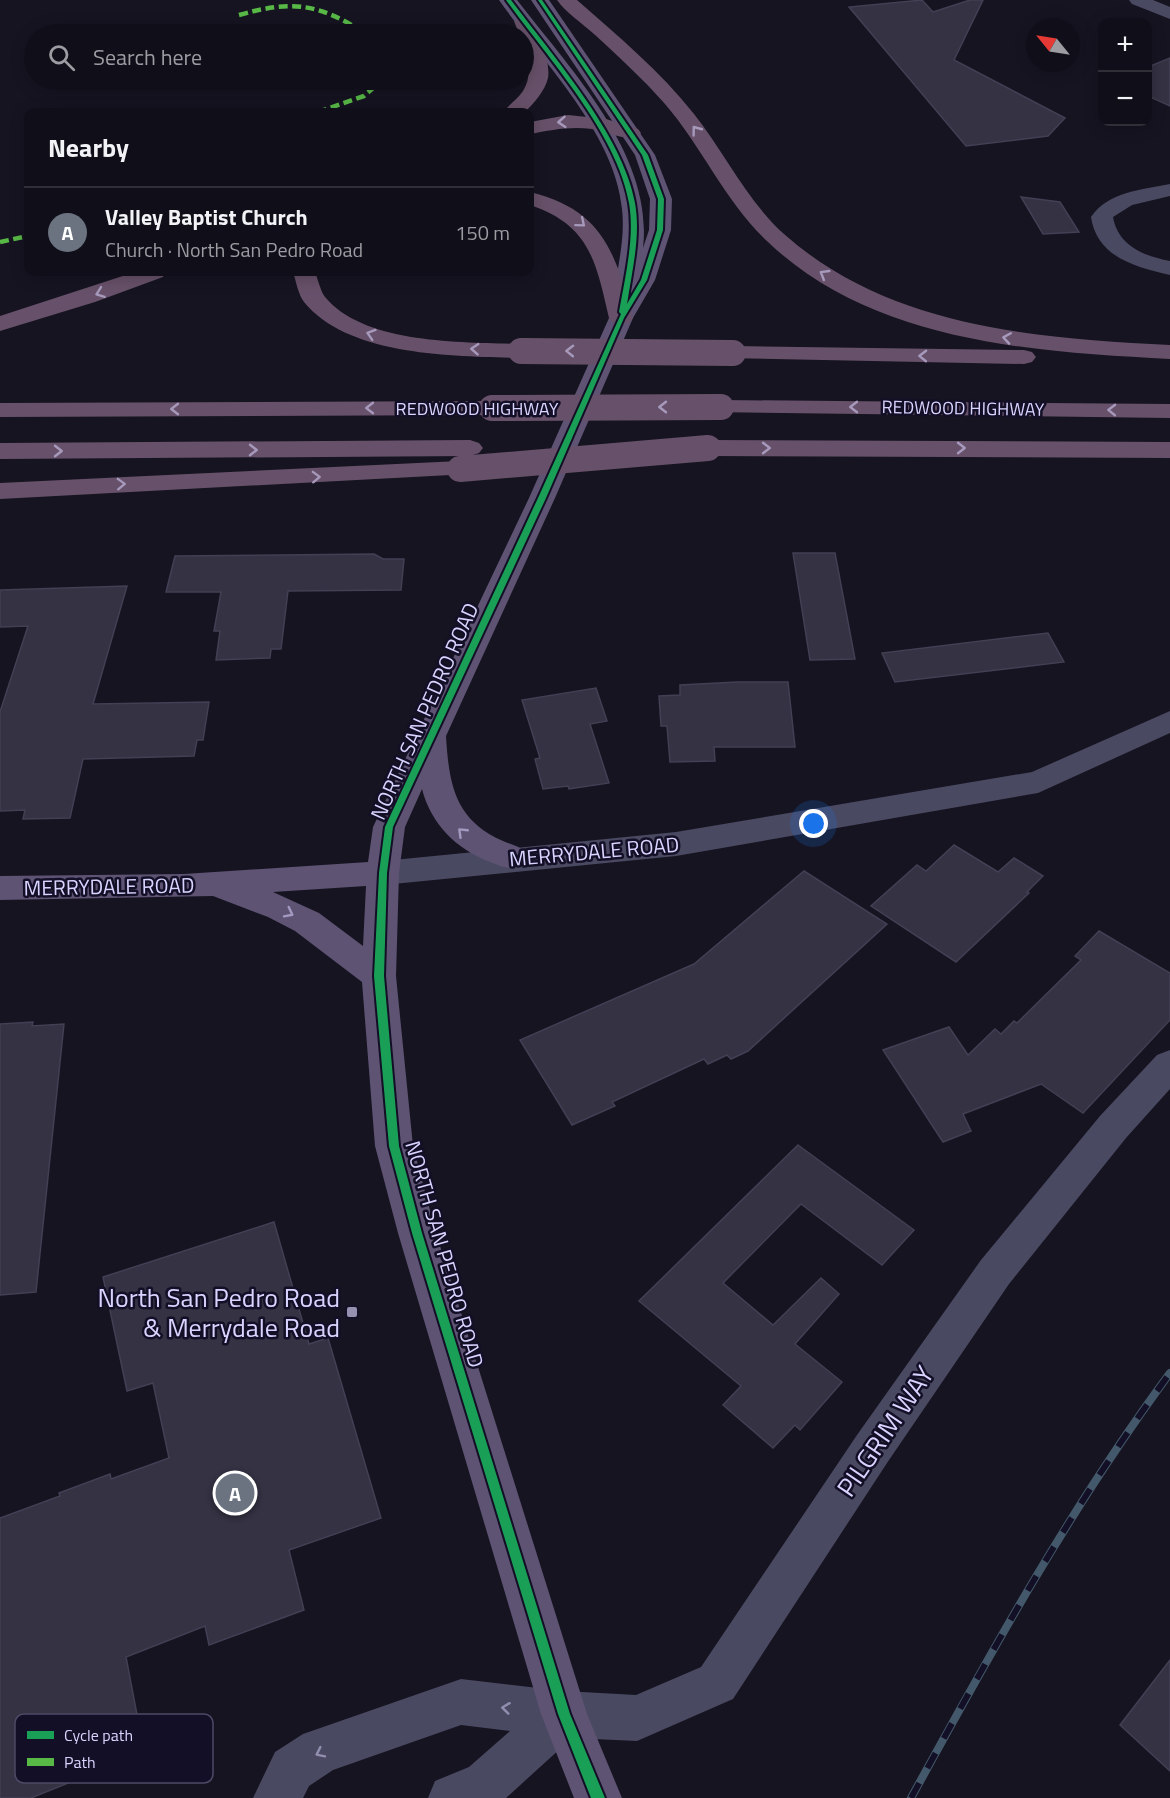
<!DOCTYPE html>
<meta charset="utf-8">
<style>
:root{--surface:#100f19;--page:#191822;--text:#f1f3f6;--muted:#9c9ca2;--line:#302f38;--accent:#db2777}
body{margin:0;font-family:"Titillium Web",sans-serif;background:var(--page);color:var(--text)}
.controls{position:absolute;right:18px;top:18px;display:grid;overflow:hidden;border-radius:12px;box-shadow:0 3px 15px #0003}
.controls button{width:54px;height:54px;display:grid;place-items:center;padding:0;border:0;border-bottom:2px solid var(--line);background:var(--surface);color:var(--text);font:30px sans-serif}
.compass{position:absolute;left:1026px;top:18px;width:54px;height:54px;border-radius:50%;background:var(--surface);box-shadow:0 3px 15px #0003;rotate:300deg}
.you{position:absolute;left:814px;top:824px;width:21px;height:21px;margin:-15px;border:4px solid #fff;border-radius:50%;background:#1a73e8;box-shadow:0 0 0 9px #1a73e833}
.badge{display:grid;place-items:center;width:39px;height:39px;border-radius:50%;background:var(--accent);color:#fff;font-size:20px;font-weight:700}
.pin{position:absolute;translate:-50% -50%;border:3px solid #fff;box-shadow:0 2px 6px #0006}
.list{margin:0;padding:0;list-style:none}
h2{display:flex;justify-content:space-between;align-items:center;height:78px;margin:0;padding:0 24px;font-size:26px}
h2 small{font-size:20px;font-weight:400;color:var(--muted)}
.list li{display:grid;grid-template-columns:39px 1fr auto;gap:18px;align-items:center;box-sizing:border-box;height:90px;padding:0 24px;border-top:2px solid var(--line)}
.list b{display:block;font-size:22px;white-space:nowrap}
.list p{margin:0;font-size:20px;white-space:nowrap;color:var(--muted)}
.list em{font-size:20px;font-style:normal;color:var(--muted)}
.icon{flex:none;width:33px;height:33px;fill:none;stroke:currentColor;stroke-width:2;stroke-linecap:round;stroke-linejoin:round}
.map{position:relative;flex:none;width:1170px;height:1798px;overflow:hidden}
.search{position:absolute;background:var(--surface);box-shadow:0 3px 15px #0003;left:24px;top:24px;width:510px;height:66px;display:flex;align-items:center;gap:15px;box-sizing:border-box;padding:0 21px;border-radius:33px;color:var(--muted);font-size:22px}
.panel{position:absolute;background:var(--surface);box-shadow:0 3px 15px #0003;left:24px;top:108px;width:510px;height:168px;border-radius:12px}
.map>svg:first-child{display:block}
</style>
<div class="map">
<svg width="1170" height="1798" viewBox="0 0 1170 1798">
<rect width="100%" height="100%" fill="#161421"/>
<g fill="#343243" stroke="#433f54" stroke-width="1.5">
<path d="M 922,0 L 933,12 L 970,0 L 983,0 L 954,60 L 1065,118 L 1048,136 L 966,146 L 849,7 Z"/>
<path d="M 1170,58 L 1170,106 L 1148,96 L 1148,67 Z"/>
<path d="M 1021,197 L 1060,202 L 1079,232 L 1043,234 Z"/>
<path d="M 793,553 L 835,553 L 855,659 L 810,660 Z"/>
<path d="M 374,554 L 383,559 L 404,559 L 401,590 L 288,591 L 281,649 L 271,649 L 270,658 L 216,660 L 220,631 L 214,631 L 221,592 L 166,592 L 175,556 Z"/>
<path d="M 127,586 L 93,704 L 209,702 L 203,740 L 197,740 L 194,756 L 83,759 L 70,818 L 23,819 L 25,810 L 0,811 L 0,712 L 28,626 L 0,627 L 0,590 Z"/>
<path d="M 1048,633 L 1064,662 L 895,682 L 882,653 Z"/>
<path d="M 737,682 L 788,682 L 795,747 L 714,747 L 715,761 L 670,762 L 667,726 L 661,726 L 659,696 L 680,695 L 680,685 Z"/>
<path d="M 596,688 L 607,721 L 590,724 L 609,783 L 569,789 L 568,786 L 543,789 L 535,759 L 540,758 L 522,700 Z"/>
<path d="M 954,845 L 998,872 L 1014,858 L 1043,876 L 1027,892 L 1029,893 L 956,962 L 871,906 L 917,865 L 926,871 Z"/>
<path d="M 804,871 L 887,924 L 748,1051 L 731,1059 L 727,1055 L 708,1064 L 704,1059 L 612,1102 L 615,1106 L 572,1125 L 520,1040 L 694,964 Z"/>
<path d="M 1099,931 L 1170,973 L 1170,1020 L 1083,1113 L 1041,1084 L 963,1114 L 971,1131 L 943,1142 L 883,1050 L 949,1027 L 968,1055 L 995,1029 L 1001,1034 L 1014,1021 L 1017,1023 L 1081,960 L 1075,956 Z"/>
<path d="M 33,1022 L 32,1026 L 64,1024 L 36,1292 L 0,1295 L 0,1024 Z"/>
<path d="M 798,1145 L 914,1230 L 882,1265 L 801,1204 L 723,1283 L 773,1325 L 821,1278 L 839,1294 L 795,1344 L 842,1382 L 800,1430 L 795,1425 L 773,1448 L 723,1405 L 741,1386 L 639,1301 Z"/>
<path d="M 274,1222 L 309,1344 L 328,1338 L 381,1518 L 289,1550 L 304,1610 L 209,1645 L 205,1626 L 126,1657 L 139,1725 L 78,1749 L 83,1777 L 31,1798 L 0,1798 L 0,1518 L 60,1496 L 59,1493 L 110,1474 L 111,1479 L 169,1458 L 153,1383 L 127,1391 L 103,1277 Z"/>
<path d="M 1170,1660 L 1170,1771 L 1120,1725 Z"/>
</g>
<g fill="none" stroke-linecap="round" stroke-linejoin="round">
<g fill="#4a4962" fill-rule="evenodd">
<path d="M 1129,0 L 1153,0 L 1170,7 L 1170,19 L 1132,4 Z"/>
<path d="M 1170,184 L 1170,196 L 1132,205 L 1113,217 C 1118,246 1144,256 1170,261 L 1170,275 C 1135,267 1097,257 1091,217 C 1109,191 1142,190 1170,184 Z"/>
<path d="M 1170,711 L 1170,733 L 1038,793 L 676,856 L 383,885 L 371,882 L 367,873 L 371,864 L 383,861 L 676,832 L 1032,772 Z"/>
<path d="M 1170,1050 L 1170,1089 L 1126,1138 L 1009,1284 L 887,1463 L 733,1699 L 637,1741 L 572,1738 L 506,1798 L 428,1798 L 435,1781 L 469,1767 L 510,1731 L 461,1725 L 333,1770 L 309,1786 L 303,1798 L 253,1798 L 275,1752 L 303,1734 L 461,1679 L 564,1691 L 636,1695 L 701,1667 L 857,1435 L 981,1260 L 1100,1116 L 1157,1055 Z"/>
</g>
<path fill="#5e5373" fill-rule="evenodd" d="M 499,0 L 517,0 C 570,69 654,155 643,248 L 649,230 L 650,199 L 635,155 L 531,0 L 549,0 L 655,155 L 672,199 L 671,230 L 655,280 L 633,318 L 555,498 L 446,736 C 449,785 455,820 503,841 C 515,846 524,847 530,858 L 525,866 C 512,871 503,867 490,862 C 456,849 431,824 422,789 L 405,827 L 399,873 L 396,976 L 413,1146 L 436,1233 L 587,1714 L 622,1798 L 574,1798 L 541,1714 L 398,1233 L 375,1146 L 362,982 L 295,931 L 268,917 L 213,896 L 0,900 L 0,876 L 184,874 L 368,862 L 373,827 L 529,498 L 609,318 L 624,293 L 618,292 L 615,287 C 619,261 625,235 622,209 C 615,133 541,60 499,0 ZM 366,886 L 363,946 L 319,913 L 273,892 Z"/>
<g fill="#67516a" fill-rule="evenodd">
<path d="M 557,0 L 577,0 C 618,36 660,71 694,114 C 725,153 747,201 784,234 C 890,328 1036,338 1170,345 L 1170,359 C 1033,352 873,342 768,242 C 726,203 702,147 665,104 C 643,79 618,56 594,34 C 582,23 566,13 557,0 Z"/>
<path d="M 523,16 C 538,19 551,63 548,78 C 545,91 534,103 525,112 L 504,112 C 509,104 518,99 523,91 C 535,72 524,54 524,34 L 519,34 L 514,21 Z"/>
<path d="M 568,115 L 606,119 L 638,129 L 641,133 L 638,137 C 623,141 607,131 592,129 C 570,126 551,130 530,134 L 530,122 Z"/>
<path d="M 530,192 C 603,210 615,252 633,318 L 629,323 L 613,323 L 609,318 C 596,262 590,225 530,205 Z"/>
<path d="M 135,272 L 166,272 L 163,277 L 95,302 L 0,331 L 0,316 Z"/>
<path d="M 293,272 L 315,272 C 318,279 320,290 325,297 C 365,345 464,342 521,344 L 529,346 L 533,351 L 529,356 L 521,358 C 455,356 349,357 304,302 C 298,294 296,281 293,272 Z"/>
<path d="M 733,346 L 1024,350 L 1032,352 L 1036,357 L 1032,362 L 1024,364 L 725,358 L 721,353 L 725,348 Z"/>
<path d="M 721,400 L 1170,404 L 1170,418 L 712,412 L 709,407 L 712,402 Z"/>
<path d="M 492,401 L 501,403 L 504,408 L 501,413 L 492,415 L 0,417 L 0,403 Z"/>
<path d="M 470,440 L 479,443 L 483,448 L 479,453 L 470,456 L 0,459 L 0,443 Z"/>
<path d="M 708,440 L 1170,442 L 1170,458 L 708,456 L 699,453 L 695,448 L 699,443 Z"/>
<path d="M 460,461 L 469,464 L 473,469 L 469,474 L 0,499 L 0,483 Z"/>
</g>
<g stroke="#43596b" stroke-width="8">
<path id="rail" d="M 911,1798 C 991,1652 1071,1507 1170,1373"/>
</g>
<use href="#rail" stroke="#130f26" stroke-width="6" stroke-dasharray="17" stroke-linecap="butt"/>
<g stroke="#67516a" stroke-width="26">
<path d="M 521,351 L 733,353"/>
<path d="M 492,408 L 721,407"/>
<path d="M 460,469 L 708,448"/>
</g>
<g stroke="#58b947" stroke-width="4.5" stroke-dasharray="9 4.5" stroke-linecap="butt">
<path d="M 239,15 C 292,0 319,3 366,34"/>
<path d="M 318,112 L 364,96 L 382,80"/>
<path d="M 0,242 L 28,236"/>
</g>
<g stroke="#130f26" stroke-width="4">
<path id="cycleway" d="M 506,0 L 511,0 C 552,55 623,135 635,203 C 641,236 632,271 627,304 L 641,280 L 657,230 L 658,199 L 642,155 L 538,0 L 542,0 L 648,155 L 664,199 L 663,230 L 647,280 L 624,318 L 546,498 L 393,827 L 387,873 L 384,976 L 399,1146 L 422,1233 L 570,1714 L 605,1798 L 591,1798 L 558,1714 L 412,1233 L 389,1146 L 374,976 L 379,873 L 385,827 L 538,498 L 621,314 L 619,312 C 625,277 635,238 629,203 C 617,133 547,57 506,0 Z"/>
</g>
<use href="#cycleway" fill="#1a9f57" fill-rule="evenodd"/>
</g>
<defs><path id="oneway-chevron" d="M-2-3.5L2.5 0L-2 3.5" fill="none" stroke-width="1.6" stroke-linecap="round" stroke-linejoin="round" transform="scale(1.5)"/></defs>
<g stroke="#a699bc">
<use href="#oneway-chevron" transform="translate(562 122) rotate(176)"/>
<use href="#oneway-chevron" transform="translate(696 130) rotate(-127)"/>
<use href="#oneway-chevron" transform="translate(581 223) rotate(40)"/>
<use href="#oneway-chevron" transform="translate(824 274) rotate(-149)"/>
<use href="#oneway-chevron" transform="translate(100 293) rotate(160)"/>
<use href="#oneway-chevron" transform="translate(371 334) rotate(-162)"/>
<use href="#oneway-chevron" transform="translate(1007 338) rotate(-171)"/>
<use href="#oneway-chevron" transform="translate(475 349) rotate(-176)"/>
<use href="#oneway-chevron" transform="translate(570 351) rotate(-179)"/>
<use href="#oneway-chevron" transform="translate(923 356) rotate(-179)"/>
<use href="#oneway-chevron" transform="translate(663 407) rotate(180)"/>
<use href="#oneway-chevron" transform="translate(854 407) rotate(-180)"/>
<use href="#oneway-chevron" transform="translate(370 408) rotate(180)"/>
<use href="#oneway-chevron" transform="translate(175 409) rotate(180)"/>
<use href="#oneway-chevron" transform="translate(1112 410) rotate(-179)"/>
<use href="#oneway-chevron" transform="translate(766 448)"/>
<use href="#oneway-chevron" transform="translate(961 448)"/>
<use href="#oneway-chevron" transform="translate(253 450)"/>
<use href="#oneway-chevron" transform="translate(58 451)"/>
<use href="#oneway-chevron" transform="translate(316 477) rotate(-2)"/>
<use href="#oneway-chevron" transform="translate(121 484) rotate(-2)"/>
</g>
<g stroke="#a29ac0">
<use href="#oneway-chevron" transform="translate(462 832) rotate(-136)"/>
<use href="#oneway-chevron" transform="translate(289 913) rotate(27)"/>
</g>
<g stroke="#928eb0">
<use href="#oneway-chevron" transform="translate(506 1708) rotate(-173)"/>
<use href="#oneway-chevron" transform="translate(320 1753) rotate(154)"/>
</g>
<rect fill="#9591b1" stroke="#130f26" stroke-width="2" x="346" y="1306" width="12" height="12" rx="3"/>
<g text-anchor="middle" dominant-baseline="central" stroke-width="5" stroke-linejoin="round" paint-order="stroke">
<g font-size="18" fill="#d9d4ff" stroke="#130f26">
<text x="477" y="408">REDWOOD HIGHWAY</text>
<text transform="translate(963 408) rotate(1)">REDWOOD HIGHWAY</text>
</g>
<g font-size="21" fill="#d9d4ff" stroke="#130f26">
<text transform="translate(424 711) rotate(-66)">NORTH SAN PEDRO ROAD</text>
<text transform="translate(594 851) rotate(-5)">MERRYDALE ROAD</text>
<text transform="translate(109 886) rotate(-1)">MERRYDALE ROAD</text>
<text transform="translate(445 1254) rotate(74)">NORTH SAN PEDRO ROAD</text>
</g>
<g font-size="26" fill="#d9d4ff" stroke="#130f26" text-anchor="end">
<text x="340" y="1297">North San Pedro Road<tspan x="340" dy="30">&amp; Merrydale Road</tspan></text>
</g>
<g font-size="26" fill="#d9d4ff" stroke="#130f26">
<text transform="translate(885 1431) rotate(-56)">PILGRIM WAY</text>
</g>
</g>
<rect x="15" y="1714" width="198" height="69" rx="9" fill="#130f26" stroke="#4e4a67" stroke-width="1.5"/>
<rect x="27" y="1731" width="27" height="8" fill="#1a9f57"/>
<rect x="27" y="1758" width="27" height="8" fill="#58b947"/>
<g font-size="16" fill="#d9d4ff">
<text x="64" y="1741">Cycle path</text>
<text x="64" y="1768">Path</text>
</g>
</svg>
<div class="controls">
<button>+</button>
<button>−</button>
</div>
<svg class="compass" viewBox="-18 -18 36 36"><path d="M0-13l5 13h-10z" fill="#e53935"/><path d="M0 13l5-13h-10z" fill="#9c9ca2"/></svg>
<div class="you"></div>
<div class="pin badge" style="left:235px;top:1493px;background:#6b7280">A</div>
<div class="search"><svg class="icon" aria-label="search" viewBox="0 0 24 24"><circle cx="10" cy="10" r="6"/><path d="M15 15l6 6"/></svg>Search here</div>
<section class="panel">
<h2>Nearby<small></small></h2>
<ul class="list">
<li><span class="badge" style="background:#6b7280">A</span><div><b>Valley Baptist Church</b><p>Church · North San Pedro Road</p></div><em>150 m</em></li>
</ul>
</section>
</div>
